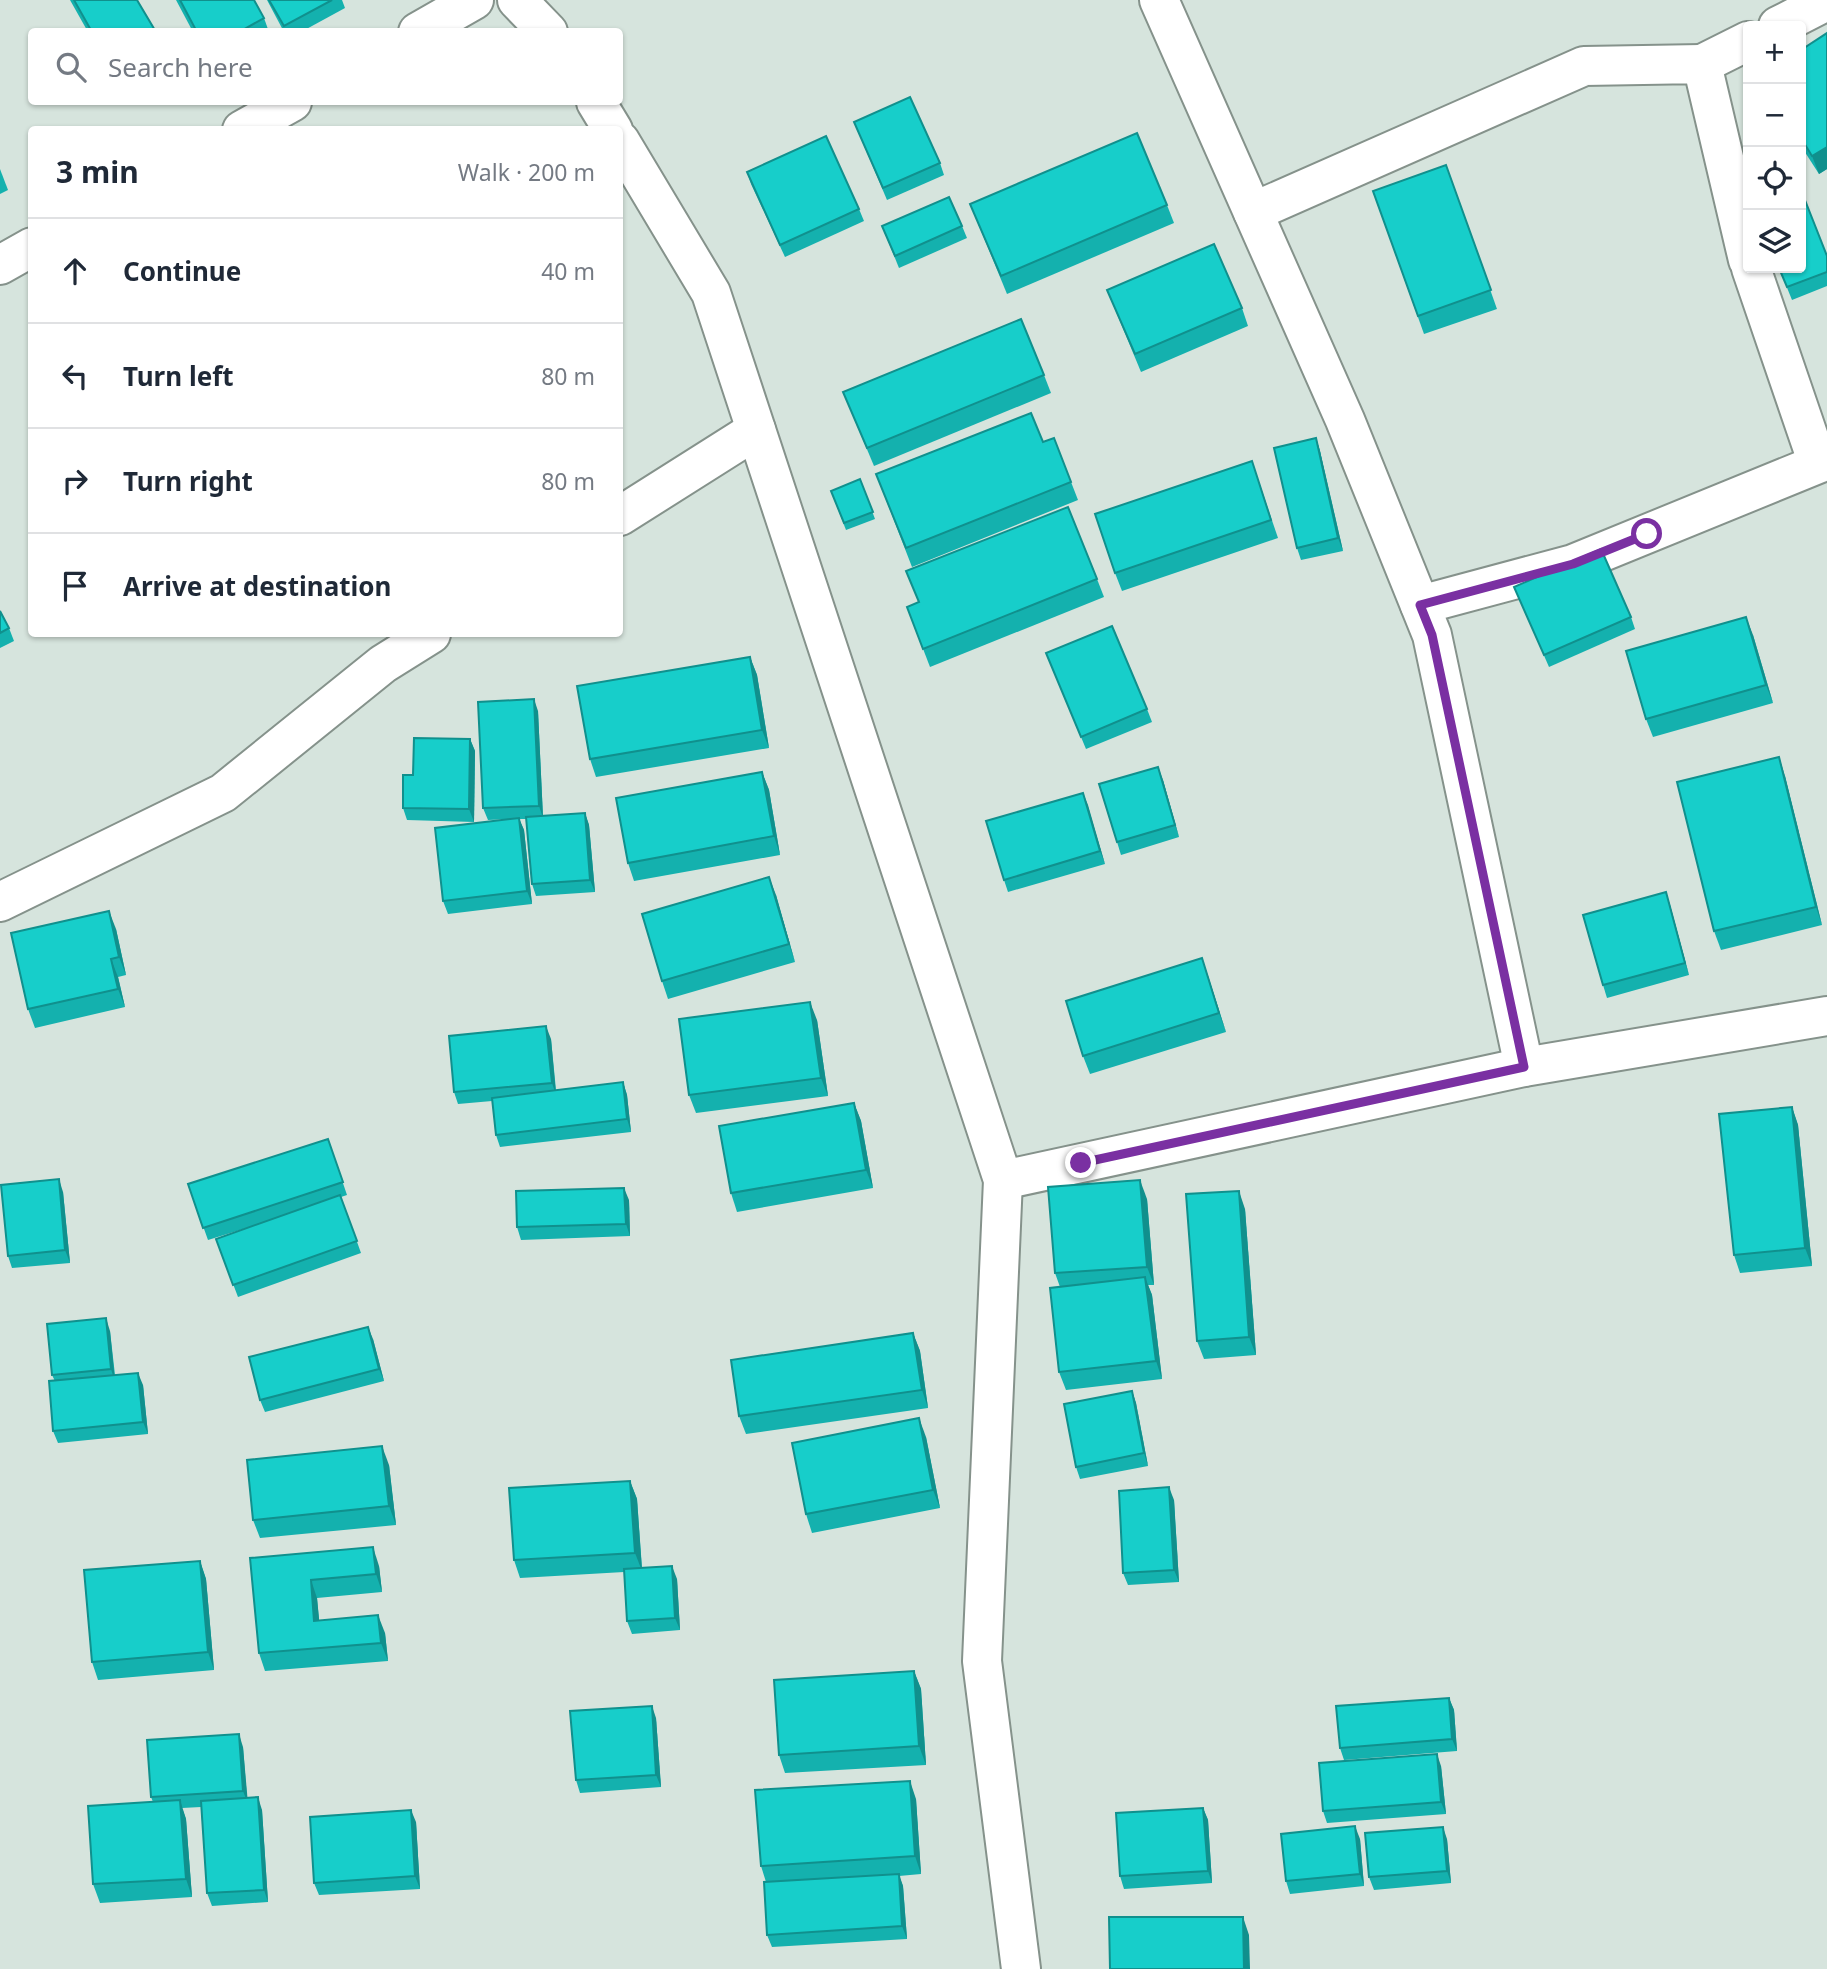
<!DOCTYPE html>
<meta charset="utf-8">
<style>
:root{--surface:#fff;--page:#f6f6f7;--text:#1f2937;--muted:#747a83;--line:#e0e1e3}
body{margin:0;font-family:"Noto Sans",sans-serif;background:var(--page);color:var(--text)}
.controls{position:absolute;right:21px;top:21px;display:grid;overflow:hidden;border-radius:7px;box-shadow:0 2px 5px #0004}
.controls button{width:63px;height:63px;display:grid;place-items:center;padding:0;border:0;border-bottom:2px solid var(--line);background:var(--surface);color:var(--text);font:35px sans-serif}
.stop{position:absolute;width:21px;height:21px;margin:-16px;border:5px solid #7a30a2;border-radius:50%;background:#fff}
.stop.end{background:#7a30a2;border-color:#fff;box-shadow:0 2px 7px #0008}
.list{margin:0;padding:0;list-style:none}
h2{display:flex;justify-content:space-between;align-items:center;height:91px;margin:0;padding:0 28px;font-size:30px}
h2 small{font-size:23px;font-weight:400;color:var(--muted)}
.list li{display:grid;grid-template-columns:46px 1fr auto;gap:21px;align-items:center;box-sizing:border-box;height:105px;padding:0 28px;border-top:2px solid var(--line)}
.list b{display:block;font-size:26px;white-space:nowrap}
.list em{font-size:23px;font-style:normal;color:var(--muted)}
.icon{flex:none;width:38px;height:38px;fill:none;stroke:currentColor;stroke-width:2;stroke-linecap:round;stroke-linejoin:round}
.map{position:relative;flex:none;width:1827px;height:1969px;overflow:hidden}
.search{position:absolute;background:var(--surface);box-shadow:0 2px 5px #0004;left:28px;top:28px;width:595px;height:77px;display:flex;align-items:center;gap:18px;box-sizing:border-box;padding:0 24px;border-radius:7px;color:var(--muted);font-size:26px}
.panel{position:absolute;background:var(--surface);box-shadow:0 2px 5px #0004;left:28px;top:126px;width:595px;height:511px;border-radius:7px}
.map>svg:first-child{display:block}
</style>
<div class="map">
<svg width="1827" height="1969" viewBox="0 0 1827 1969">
<rect width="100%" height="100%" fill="#d6e4dd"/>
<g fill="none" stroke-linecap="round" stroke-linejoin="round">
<g stroke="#85928b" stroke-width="42">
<g id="minor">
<path d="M 517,0 L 548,32"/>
<path d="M 1159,0 L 1345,420 L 1432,635 L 1524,1067"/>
<path d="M 1778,26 L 1827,1"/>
<path d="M 418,32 L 474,0"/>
<path d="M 1702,64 L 1748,41"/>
<path d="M 596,102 L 613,130"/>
<path d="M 242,130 L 292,102"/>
<path d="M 620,141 L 711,293 L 1003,1180 L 982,1661 L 1021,1969"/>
<path d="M 1253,212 L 1584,66 L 1702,64 L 1748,260"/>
<path d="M 0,265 L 32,247"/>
<path d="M 620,516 L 756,430"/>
<path d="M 1420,605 L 1573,564 L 1818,464 L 1751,268"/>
<path d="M 0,902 L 223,793 L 383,664 L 431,634"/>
<path d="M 1003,1180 L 1524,1067 L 1827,1016"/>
</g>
</g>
<use href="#minor" stroke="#fff" stroke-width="38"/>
</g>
<g fill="#14b1ae">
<path d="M 70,0 L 137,0 L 156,32 L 88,32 Z"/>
<path d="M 176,0 L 254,0 L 264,18 L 269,32 L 193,32 Z"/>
<path d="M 267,0 L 342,0 L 345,8 L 301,32 L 284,32 Z"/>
<path d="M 1827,33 L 1827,169 L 1819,174 L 1801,146 L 1801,50 Z"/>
<path d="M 854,122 L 940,163 L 944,175 L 887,200 Z"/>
<path d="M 1446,165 L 1497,309 L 1424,334 L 1373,191 Z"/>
<path d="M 0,169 L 8,190 L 0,194 Z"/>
<path d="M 747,172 L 859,209 L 864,221 L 785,257 L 751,184 Z"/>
<path d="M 970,204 L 1167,205 L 1174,223 L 1007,294 Z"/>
<path d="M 882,226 L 962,226 L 967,238 L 899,268 Z"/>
<path d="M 1827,256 L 1827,286 L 1792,300 L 1779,268 Z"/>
<path d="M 1107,290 L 1242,308 L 1248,326 L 1141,372 Z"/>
<path d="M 1044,375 L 1051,393 L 874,466 L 843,392 Z"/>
<path d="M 1054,438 L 1078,500 L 912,567 L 876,474 L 1043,442 Z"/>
<path d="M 1316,438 L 1320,451 L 1343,551 L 1301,560 L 1297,548 Z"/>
<path d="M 860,479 L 875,519 L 846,530 L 831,491 Z"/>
<path d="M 1258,479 L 1278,538 L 1122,591 L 1115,573 Z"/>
<path d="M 1097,579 L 1104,597 L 930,667 L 907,607 L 918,603 Z"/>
<path d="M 1514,587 L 1631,617 L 1635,629 L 1549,667 Z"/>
<path d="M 0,611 L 9,628 L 14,641 L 0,648 Z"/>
<path d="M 1753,635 L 1773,703 L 1653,737 L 1646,719 Z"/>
<path d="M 1046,653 L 1147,709 L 1152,722 L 1086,749 Z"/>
<path d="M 750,657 L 757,675 L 769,748 L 596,777 L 590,759 Z"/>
<path d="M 538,711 L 543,816 L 585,813 L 589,825 L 595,892 L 536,896 L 532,884 L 527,819 L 519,819 L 524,830 L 532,904 L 448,914 L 443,901 L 509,819 L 488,820 L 483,808 Z"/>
<path d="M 470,739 L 475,751 L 474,822 L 407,820 L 403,808 L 413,775 Z"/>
<path d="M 762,772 L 769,790 L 780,855 L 634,881 L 628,863 Z"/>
<path d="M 1785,776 L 1822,925 L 1721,950 L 1714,931 Z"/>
<path d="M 1163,780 L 1179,837 L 1121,855 L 1117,842 Z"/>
<path d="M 1083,793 L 1105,864 L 1008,892 L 1004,880 Z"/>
<path d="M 1666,892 L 1670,905 L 1689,975 L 1607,998 L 1603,985 Z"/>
<path d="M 776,895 L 795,962 L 668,999 L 662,981 Z"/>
<path d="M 116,929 L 126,975 L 118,977 L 125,1007 L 35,1028 L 28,1009 Z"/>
<path d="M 1208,976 L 1226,1032 L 1090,1074 L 1083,1056 Z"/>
<path d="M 817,1020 L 828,1096 L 696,1113 L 689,1095 Z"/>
<path d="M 551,1039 L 556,1090 L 623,1082 L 627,1095 L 631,1132 L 500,1147 L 496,1135 L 492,1101 L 458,1104 L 454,1092 Z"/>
<path d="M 854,1103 L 861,1121 L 873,1188 L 737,1212 L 731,1193 Z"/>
<path d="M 1792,1107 L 1798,1125 L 1812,1266 L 1740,1273 L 1734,1255 Z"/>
<path d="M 328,1139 L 347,1195 L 341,1197 L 361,1253 L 238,1297 L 216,1239 L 262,1223 L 208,1240 L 188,1184 Z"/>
<path d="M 63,1192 L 70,1263 L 12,1268 L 8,1256 Z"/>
<path d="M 1147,1199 L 1154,1285 L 1148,1285 L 1152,1295 L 1162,1379 L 1066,1390 L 1059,1372 L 1060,1287 L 1055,1273 Z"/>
<path d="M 629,1200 L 630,1236 L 521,1240 L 517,1227 Z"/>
<path d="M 1245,1209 L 1256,1355 L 1204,1359 L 1197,1341 Z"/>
<path d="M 110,1331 L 115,1375 L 143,1385 L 148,1434 L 58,1443 L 53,1431 L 55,1381 L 52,1375 Z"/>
<path d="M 913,1333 L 920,1351 L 928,1408 L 746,1434 L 739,1416 Z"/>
<path d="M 373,1339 L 384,1381 L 265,1412 L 260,1400 Z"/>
<path d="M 1132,1391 L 1136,1403 L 1148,1466 L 1080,1479 L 1076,1467 Z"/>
<path d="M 926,1437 L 940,1508 L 812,1533 L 806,1514 Z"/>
<path d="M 389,1465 L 396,1525 L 260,1538 L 253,1520 Z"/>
<path d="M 630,1481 L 637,1499 L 642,1568 L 677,1579 L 680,1630 L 632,1634 L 627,1621 L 624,1572 L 520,1578 L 514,1560 Z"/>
<path d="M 1174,1500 L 1179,1582 L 1128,1585 L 1123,1573 Z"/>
<path d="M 250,1558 L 379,1566 L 382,1592 L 317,1598 L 319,1620 L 385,1633 L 388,1661 L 265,1671 L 259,1653 Z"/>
<path d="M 200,1561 L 206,1579 L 214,1670 L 98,1680 L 92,1662 Z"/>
<path d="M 914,1671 L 921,1689 L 926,1765 L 785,1773 L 779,1755 Z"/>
<path d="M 1449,1698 L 1454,1710 L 1457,1751 L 1344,1760 L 1340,1748 Z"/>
<path d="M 656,1718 L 661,1787 L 580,1793 L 576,1780 Z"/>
<path d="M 243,1747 L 247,1798 L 262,1810 L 268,1902 L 212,1906 L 207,1893 L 201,1807 L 182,1808 L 186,1819 L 192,1897 L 100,1903 L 93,1884 L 153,1802 L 151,1797 Z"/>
<path d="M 1441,1766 L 1446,1814 L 1327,1823 L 1323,1811 Z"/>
<path d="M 916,1799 L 921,1874 L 899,1876 L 903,1886 L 907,1939 L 772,1947 L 767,1935 L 766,1882 L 761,1866 Z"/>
<path d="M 1203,1808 L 1208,1820 L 1212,1883 L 1124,1889 L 1120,1876 Z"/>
<path d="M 416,1822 L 420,1889 L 319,1895 L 314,1883 Z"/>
<path d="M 1360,1839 L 1364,1886 L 1290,1894 L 1286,1881 Z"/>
<path d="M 1447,1839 L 1451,1883 L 1374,1890 L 1369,1877 Z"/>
</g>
<g fill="#10908d">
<path d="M 1827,147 L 1827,169 L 1819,174 L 1812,156 Z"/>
<path d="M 1316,438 L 1320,451 L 1343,551 L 1338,538 Z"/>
<path d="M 1746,617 L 1753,635 L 1773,703 L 1766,685 Z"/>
<path d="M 750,657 L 757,675 L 769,748 L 762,730 Z"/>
<path d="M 534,699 L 538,711 L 543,818 L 539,806 Z"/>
<path d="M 470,739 L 475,751 L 474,822 L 469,809 Z"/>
<path d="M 1779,757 L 1785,776 L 1822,925 L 1816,907 Z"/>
<path d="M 1158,767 L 1163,780 L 1179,837 L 1175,825 Z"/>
<path d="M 762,772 L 769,790 L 780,855 L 774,836 Z"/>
<path d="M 1083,793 L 1088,805 L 1105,864 L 1100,851 Z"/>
<path d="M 585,813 L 589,825 L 595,892 L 590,880 Z"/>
<path d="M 519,818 L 524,830 L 532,904 L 527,891 Z"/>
<path d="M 769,877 L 776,895 L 795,962 L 789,944 Z"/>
<path d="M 1666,892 L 1670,905 L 1689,975 L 1685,963 Z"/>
<path d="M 109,911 L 116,929 L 126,975 L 119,957 Z"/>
<path d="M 1202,958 L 1208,976 L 1226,1032 L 1219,1013 Z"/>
<path d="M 111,959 L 118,977 L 125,1007 L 118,989 Z"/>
<path d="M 810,1002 L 817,1020 L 828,1096 L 821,1078 Z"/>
<path d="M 546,1026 L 551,1039 L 556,1095 L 552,1083 Z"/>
<path d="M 623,1082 L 627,1095 L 631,1132 L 627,1119 Z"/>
<path d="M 854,1103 L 861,1121 L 873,1188 L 866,1170 Z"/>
<path d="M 1792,1107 L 1798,1125 L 1812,1266 L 1805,1248 Z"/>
<path d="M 59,1179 L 63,1192 L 70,1263 L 65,1250 Z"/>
<path d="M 1140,1180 L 1147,1199 L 1154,1285 L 1147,1267 Z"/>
<path d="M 624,1188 L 629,1200 L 630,1236 L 626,1224 Z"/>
<path d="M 1239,1191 L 1245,1209 L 1256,1355 L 1249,1337 Z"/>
<path d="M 1145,1277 L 1152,1295 L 1162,1379 L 1156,1361 Z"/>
<path d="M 106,1318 L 110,1331 L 115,1382 L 111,1369 Z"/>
<path d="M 368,1327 L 373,1339 L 384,1381 L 379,1369 Z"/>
<path d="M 913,1333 L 920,1351 L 928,1408 L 922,1390 Z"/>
<path d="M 138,1373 L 143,1385 L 148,1434 L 143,1422 Z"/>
<path d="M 1132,1391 L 1136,1403 L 1148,1466 L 1144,1453 Z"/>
<path d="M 919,1418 L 926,1437 L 940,1508 L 933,1490 Z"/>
<path d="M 382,1446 L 389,1465 L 396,1525 L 389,1506 Z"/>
<path d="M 630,1481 L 637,1499 L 642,1571 L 635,1553 Z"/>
<path d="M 1169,1487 L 1174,1500 L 1179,1582 L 1174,1570 Z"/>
<path d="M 373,1547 L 379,1566 L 382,1592 L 376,1574 Z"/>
<path d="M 200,1561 L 206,1579 L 214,1670 L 208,1652 Z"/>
<path d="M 672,1566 L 677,1579 L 680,1630 L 675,1618 Z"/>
<path d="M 311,1580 L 317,1598 L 321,1639 L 314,1621 Z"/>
<path d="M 378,1615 L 385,1633 L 388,1661 L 381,1643 Z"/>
<path d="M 914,1671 L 921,1689 L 926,1765 L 919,1746 Z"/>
<path d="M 1449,1698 L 1454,1710 L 1457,1751 L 1452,1739 Z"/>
<path d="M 652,1706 L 656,1718 L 661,1787 L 656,1775 Z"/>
<path d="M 239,1734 L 243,1747 L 248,1804 L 243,1791 Z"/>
<path d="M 1437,1754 L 1441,1766 L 1446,1814 L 1441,1802 Z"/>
<path d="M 910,1781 L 916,1799 L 921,1874 L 915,1856 Z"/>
<path d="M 258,1797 L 262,1810 L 268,1902 L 264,1890 Z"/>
<path d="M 180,1800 L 186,1819 L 192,1897 L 186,1879 Z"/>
<path d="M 1203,1808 L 1208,1820 L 1212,1883 L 1208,1871 Z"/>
<path d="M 411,1810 L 416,1822 L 420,1889 L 415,1876 Z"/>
<path d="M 1355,1826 L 1360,1839 L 1364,1886 L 1360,1874 Z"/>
<path d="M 1443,1827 L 1447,1839 L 1451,1883 L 1447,1871 Z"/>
<path d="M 899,1874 L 903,1886 L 907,1939 L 902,1926 Z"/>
<path d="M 1243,1917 L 1249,1935 L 1250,1969 L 1244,1969 Z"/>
</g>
<g fill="#17ceca" stroke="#10908d" stroke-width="2">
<path d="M 74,0 L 137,0 L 156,32 L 92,32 Z"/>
<path d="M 180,0 L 254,0 L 264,18 L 239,32 L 197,32 Z"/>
<path d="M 269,0 L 332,0 L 284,26 Z"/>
<path d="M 1827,33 L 1827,147 L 1812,156 L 1801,138 L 1801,50 Z"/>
<path d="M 910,97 L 940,163 L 883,188 L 854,122 Z"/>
<path d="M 1137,133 L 1167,205 L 1001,276 L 970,204 Z"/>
<path d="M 826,136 L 859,209 L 780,245 L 747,172 Z"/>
<path d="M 1446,165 L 1491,290 L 1418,316 L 1373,191 Z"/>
<path d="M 1801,190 L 1827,256 L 1827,272 L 1787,287 L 1779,268 L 1801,268 Z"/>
<path d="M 949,197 L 962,226 L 895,256 L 882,226 Z"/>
<path d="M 1214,244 L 1242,308 L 1135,354 L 1107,290 Z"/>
<path d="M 1021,319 L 1044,375 L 867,448 L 843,392 Z"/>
<path d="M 1031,413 L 1043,442 L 1054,438 L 1071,482 L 906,548 L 876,474 Z"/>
<path d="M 1316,438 L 1338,538 L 1297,548 L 1274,448 Z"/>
<path d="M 1252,461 L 1271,520 L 1115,573 L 1095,514 Z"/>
<path d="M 860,479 L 873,512 L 844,523 L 831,491 Z"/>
<path d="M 1068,507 L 1097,579 L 923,649 L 907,607 L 919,602 L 906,571 Z"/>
<path d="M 1601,549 L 1631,617 L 1544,655 L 1514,587 Z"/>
<path d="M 0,611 L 9,628 L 0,633 Z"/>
<path d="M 1746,617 L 1766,685 L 1646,719 L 1626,651 Z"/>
<path d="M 1112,626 L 1147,709 L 1081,737 L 1046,653 Z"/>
<path d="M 750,657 L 762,730 L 590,759 L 577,686 Z"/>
<path d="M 534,699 L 539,806 L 483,808 L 478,702 Z"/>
<path d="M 414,738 L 470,739 L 469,809 L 403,808 L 403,775 L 413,775 Z"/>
<path d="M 1779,757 L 1816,907 L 1714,931 L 1677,782 Z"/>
<path d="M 1158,767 L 1175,825 L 1117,842 L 1099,784 Z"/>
<path d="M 762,772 L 774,836 L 628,863 L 616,798 Z"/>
<path d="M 1083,793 L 1100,851 L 1004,880 L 986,821 Z"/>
<path d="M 585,813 L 590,880 L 532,884 L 526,817 Z"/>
<path d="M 519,818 L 527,891 L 443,901 L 435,828 Z"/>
<path d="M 769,877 L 789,944 L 662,981 L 642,914 Z"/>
<path d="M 1666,892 L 1685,963 L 1603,985 L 1583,915 Z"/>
<path d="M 109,911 L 119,957 L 111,959 L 118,989 L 28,1009 L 11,933 Z"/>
<path d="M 1202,958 L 1219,1013 L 1083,1056 L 1066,1001 Z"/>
<path d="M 810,1002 L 821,1078 L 689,1095 L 679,1019 Z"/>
<path d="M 546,1026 L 552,1083 L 454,1092 L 449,1036 Z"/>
<path d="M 623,1082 L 627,1119 L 496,1135 L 492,1098 Z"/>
<path d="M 854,1103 L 866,1170 L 731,1193 L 719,1126 Z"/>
<path d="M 1792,1107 L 1805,1248 L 1734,1255 L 1719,1114 Z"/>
<path d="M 328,1139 L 343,1182 L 203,1228 L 188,1184 Z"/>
<path d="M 59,1179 L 65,1250 L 8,1256 L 1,1185 Z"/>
<path d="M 1140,1180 L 1147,1267 L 1055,1273 L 1048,1187 Z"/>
<path d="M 624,1188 L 626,1224 L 517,1227 L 516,1191 Z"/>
<path d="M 1239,1191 L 1249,1337 L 1197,1341 L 1186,1194 Z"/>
<path d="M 340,1195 L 357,1241 L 233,1285 L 216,1239 Z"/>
<path d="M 1145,1277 L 1156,1361 L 1059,1372 L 1050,1288 Z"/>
<path d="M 106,1318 L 111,1369 L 52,1375 L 47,1324 Z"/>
<path d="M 368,1327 L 379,1369 L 260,1400 L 249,1357 Z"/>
<path d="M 913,1333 L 922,1390 L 739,1416 L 731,1360 Z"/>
<path d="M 138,1373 L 143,1422 L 53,1431 L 49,1381 Z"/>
<path d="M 1132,1391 L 1144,1453 L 1076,1467 L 1064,1404 Z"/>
<path d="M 919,1418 L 933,1490 L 806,1514 L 792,1443 Z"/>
<path d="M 382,1446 L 389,1506 L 253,1520 L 247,1460 Z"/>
<path d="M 630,1481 L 635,1553 L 514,1560 L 509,1488 Z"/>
<path d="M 1169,1487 L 1174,1570 L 1123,1573 L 1119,1491 Z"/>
<path d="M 373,1547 L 376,1574 L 311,1580 L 314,1621 L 378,1615 L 381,1643 L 259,1653 L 250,1558 Z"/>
<path d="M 200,1561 L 208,1652 L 92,1662 L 84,1570 Z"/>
<path d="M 672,1566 L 675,1618 L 627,1621 L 624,1569 Z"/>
<path d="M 914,1671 L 919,1746 L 779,1755 L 774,1680 Z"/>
<path d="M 1449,1698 L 1452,1739 L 1340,1748 L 1336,1706 Z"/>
<path d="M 652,1706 L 656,1775 L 576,1780 L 570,1711 Z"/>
<path d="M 239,1734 L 243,1791 L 151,1797 L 147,1740 Z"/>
<path d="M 1437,1754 L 1441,1802 L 1323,1811 L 1319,1763 Z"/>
<path d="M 910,1781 L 915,1856 L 761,1866 L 755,1790 Z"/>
<path d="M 258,1797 L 264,1890 L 207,1893 L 201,1801 Z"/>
<path d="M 180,1800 L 186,1879 L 93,1884 L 88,1806 Z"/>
<path d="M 1203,1808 L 1208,1871 L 1120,1876 L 1116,1813 Z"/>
<path d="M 411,1810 L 415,1876 L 314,1883 L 310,1817 Z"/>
<path d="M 1355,1826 L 1360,1874 L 1286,1881 L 1281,1834 Z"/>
<path d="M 1443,1827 L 1447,1871 L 1369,1877 L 1365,1833 Z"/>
<path d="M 899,1874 L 902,1926 L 767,1935 L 764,1882 Z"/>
<path d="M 1109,1917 L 1243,1917 L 1244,1969 L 1110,1969 Z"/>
</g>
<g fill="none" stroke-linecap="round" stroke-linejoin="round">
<path stroke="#7a30a2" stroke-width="9" d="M 1081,1163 L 1524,1067 L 1432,635 L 1420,605 L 1573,564 L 1647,534"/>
</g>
</svg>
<div class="controls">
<button>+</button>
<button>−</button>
<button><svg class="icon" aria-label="locate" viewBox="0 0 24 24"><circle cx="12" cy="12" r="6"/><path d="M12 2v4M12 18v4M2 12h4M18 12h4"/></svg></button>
<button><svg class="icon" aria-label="layers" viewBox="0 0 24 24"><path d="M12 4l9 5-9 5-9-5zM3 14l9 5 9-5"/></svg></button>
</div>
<div class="stop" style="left:1647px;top:534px"></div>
<div class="stop end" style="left:1081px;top:1163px"></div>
<div class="search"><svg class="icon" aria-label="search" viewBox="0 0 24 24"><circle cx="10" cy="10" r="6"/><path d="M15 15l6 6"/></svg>Search here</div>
<section class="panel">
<h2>3 min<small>Walk · 200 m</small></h2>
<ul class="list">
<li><svg class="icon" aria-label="ahead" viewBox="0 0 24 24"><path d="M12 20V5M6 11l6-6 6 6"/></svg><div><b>Continue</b></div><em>40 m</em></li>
<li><svg class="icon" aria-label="left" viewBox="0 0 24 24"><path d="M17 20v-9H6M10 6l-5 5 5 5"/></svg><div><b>Turn left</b></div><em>80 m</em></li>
<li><svg class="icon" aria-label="right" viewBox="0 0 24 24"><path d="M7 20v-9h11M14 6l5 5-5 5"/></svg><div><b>Turn right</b></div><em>80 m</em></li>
<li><svg class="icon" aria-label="arrive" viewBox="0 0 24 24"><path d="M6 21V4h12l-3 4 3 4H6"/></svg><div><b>Arrive at destination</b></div></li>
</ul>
</section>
</div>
